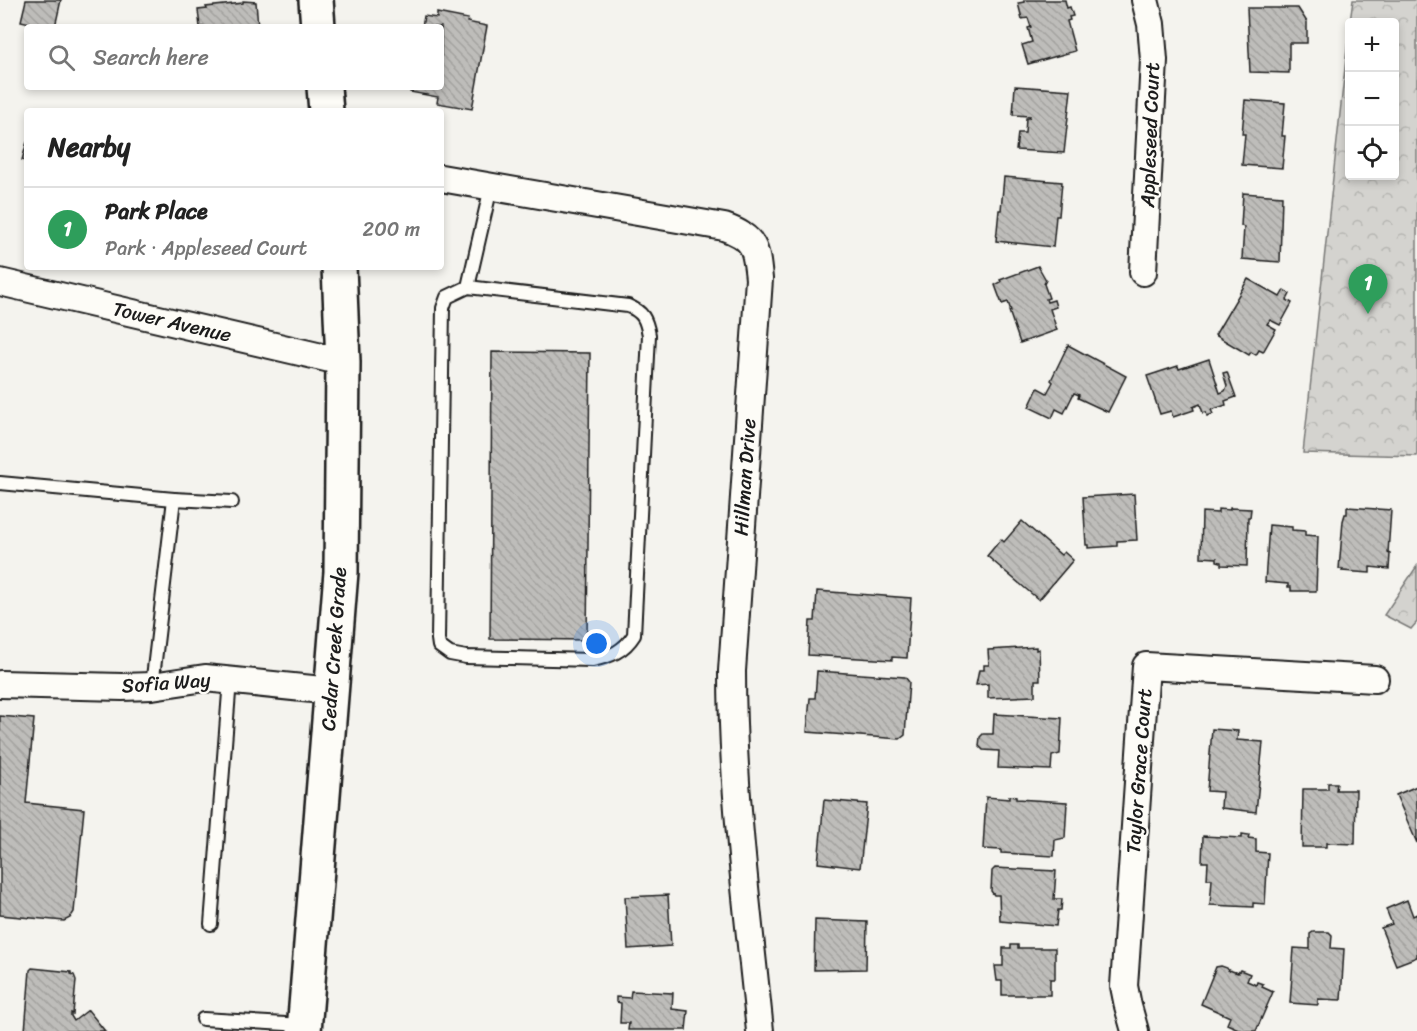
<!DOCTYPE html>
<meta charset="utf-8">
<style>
:root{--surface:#fff;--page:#f2f2f2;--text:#222;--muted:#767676;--line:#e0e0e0;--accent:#1f6fb2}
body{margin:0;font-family:Sriracha,sans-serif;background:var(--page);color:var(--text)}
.controls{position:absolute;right:18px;top:18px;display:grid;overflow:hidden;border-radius:6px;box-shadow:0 3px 9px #0003}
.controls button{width:54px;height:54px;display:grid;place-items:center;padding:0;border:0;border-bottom:2px solid var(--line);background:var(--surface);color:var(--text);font:30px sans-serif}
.you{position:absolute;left:597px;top:644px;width:21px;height:21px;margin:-15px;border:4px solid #fff;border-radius:50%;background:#1a73e8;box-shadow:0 0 0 9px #1a73e833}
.badge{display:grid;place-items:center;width:39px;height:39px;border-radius:50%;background:var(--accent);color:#fff;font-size:20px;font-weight:700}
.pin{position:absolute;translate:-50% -50px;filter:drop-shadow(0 2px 3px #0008)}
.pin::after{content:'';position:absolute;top:32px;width:21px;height:18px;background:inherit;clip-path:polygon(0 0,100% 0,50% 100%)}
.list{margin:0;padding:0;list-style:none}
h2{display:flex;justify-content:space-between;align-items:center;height:78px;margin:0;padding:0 24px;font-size:26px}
h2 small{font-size:20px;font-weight:400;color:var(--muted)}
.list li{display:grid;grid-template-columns:39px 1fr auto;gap:18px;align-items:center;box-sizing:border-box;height:84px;padding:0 24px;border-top:2px solid var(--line)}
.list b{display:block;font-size:22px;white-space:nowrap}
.list p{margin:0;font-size:20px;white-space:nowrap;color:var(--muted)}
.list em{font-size:20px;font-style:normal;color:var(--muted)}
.icon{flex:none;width:33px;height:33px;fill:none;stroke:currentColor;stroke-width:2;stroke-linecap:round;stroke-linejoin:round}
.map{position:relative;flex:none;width:1417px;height:1031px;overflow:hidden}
.search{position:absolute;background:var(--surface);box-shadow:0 3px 9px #0003;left:24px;top:24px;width:420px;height:66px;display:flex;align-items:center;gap:15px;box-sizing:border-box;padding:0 21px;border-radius:6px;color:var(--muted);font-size:22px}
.panel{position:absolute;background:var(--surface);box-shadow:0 3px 9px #0003;left:24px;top:108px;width:420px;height:162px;border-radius:6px}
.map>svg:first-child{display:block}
</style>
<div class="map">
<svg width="1417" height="1031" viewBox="0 0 1417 1031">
<defs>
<pattern id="park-crowns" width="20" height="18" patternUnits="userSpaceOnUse" patternTransform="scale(1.5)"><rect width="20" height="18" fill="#d4d3cf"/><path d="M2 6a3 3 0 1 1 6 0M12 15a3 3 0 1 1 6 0" fill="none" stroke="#b5b5b1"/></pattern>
<pattern id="building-back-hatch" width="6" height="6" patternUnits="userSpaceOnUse" patternTransform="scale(1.5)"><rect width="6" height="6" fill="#bebdba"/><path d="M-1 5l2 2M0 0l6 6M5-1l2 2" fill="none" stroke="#a3a29f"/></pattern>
</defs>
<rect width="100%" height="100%" fill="#f4f3ee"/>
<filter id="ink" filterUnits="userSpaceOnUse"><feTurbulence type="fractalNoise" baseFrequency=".0167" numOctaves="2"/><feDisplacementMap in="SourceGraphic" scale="12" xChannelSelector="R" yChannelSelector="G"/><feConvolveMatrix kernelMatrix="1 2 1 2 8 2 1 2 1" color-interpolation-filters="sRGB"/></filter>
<g filter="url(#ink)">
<g fill="url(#park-crowns)" stroke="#787876" stroke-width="1.5">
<path d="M 1353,0 L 1417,0 L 1417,456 L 1303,453 L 1349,31 L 1350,176 L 1394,176 L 1394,22 L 1350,22 Z"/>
<path d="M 1417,566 L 1417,622 L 1411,629 L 1384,615 Z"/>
</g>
<g fill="url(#building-back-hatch)" stroke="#1c1c1c" stroke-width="1.5">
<path d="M 26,0 L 61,0 L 55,27 L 38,27 L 38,25 L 21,21 Z"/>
<path d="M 1024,0 L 1065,0 L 1067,8 L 1070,7 L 1073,16 L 1069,17 L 1070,20 L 1067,21 L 1075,51 L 1028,64 L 1022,45 L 1032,42 L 1028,28 L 1031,27 L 1028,18 L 1022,19 L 1018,3 L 1024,2 Z"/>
<path d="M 243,1 L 256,2 L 258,27 L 200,27 L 198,10 L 207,9 L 206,7 L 243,3 Z"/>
<path d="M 1247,8 L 1298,8 L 1307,22 L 1307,43 L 1289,43 L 1289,73 L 1250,72 Z"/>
<path d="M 437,13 L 468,19 L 467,22 L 487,26 L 472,109 L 437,103 L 438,97 L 410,92 L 411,87 L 441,87 L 441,27 L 422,27 L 424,16 L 437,18 Z"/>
<path d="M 1015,86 L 1071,90 L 1064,153 L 1016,150 L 1018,133 L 1025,133 L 1026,118 L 1029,118 L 1030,116 L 1013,115 Z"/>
<path d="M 1245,100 L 1285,103 L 1282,136 L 1285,136 L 1282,168 L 1242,165 L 1245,134 L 1242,134 Z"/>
<path d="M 27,142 L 27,162 L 22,160 Z"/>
<path d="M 1004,177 L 1062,182 L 1059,216 L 1056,216 L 1053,247 L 996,241 L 999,210 L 1001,210 Z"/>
<path d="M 1243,193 L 1282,196 L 1280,262 L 1242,259 L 1244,227 L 1241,226 Z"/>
<path d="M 1038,266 L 1046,280 L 1044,284 L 1049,298 L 1046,299 L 1047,302 L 1054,300 L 1056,307 L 1050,309 L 1057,330 L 1020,343 L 1009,311 L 1011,311 L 1008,302 L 1002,304 L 995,285 L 1001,282 L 1000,280 Z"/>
<path d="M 1248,279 L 1280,297 L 1284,290 L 1290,294 L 1287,300 L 1292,303 L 1280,325 L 1270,320 L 1267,324 L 1276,329 L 1263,352 L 1259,350 L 1256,355 L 1251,352 L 1249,355 L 1215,335 Z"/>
<path d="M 1068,345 L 1126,376 L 1108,412 L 1078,398 L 1079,395 L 1074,393 L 1064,413 L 1056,409 L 1052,418 L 1029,407 L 1038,388 L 1047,393 L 1053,382 L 1051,380 Z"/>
<path d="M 492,352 L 590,353 L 587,640 L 490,639 Z"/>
<path d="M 1209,359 L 1220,393 L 1225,391 L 1227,386 L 1223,373 L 1227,372 L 1236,397 L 1225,401 L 1226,405 L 1211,410 L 1213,414 L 1207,416 L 1206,412 L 1203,413 L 1200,404 L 1193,407 L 1194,410 L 1173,417 L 1171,411 L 1160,414 L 1147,376 L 1178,366 L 1179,369 Z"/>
<path d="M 1134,494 L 1137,540 L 1117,541 L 1117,546 L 1088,548 L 1088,545 L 1086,545 L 1083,497 Z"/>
<path d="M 1347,507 L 1391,510 L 1388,553 L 1390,554 L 1389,569 L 1370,567 L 1370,573 L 1342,571 L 1343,569 L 1339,569 L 1343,521 L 1345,514 L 1347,514 Z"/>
<path d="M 1230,508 L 1251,509 L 1250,517 L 1248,517 L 1247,566 L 1221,565 L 1221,562 L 1217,561 L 1217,558 L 1201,557 L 1202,512 L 1218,513 L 1218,509 L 1230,510 Z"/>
<path d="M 1022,521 L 1061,555 L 1064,552 L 1073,560 L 1039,600 L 987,556 L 1001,539 L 1004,542 Z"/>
<path d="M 1269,525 L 1292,527 L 1292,530 L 1305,531 L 1305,535 L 1318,536 L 1316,591 L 1291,591 L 1291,587 L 1288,587 L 1288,584 L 1265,582 Z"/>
<path d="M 817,591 L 911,598 L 907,658 L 892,657 L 892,660 L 808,655 L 810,621 L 815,621 Z"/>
<path d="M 1036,647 L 1036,650 L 1039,649 L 1040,680 L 1035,680 L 1035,696 L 988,698 L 988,684 L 976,685 L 979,670 L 984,670 L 984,665 L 989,665 L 988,650 Z"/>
<path d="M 817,671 L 905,677 L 909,682 L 905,735 L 900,739 L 807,732 L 810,698 L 815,698 Z"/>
<path d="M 994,714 L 1062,718 L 1060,754 L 1052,756 L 1051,770 L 998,768 L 999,751 L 983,750 L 979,746 L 980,737 L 983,734 L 993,734 Z"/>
<path d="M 0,716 L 34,719 L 26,803 L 84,809 L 74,912 L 70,918 L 64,921 L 0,915 Z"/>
<path d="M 1212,729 L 1238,731 L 1237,740 L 1263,742 L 1256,812 L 1221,808 L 1222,792 L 1207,791 Z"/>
<path d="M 1328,783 L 1337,783 L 1336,790 L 1356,790 L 1355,844 L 1326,843 L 1326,847 L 1302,847 L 1303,789 L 1328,789 Z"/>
<path d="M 1417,786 L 1417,843 L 1396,795 Z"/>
<path d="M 1009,796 L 1016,797 L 1016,799 L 1067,802 L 1065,838 L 1055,840 L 1054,856 L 1001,853 L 1001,850 L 983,849 L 986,797 L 1009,799 Z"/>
<path d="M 824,800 L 867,804 L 860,868 L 818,863 Z"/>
<path d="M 1242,834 L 1249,835 L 1248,838 L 1256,839 L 1256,852 L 1268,853 L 1265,904 L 1253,903 L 1253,907 L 1210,905 L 1212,879 L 1207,879 L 1208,862 L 1202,862 L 1203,836 L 1242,838 Z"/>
<path d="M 995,868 L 1056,871 L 1054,899 L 1062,899 L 1061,910 L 1058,910 L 1056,926 L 1000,921 L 999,895 L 994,895 L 991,891 L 992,871 Z"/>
<path d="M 668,895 L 671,946 L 628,949 L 625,897 Z"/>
<path d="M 1407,900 L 1413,916 L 1417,914 L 1417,957 L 1396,965 L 1381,928 L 1392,924 L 1386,909 Z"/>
<path d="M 815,920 L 867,922 L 866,969 L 814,970 Z"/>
<path d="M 1313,932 L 1329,932 L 1332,935 L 1331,948 L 1344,949 L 1341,1000 L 1318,999 L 1318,1005 L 1290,1003 L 1294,948 L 1310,949 L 1310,934 Z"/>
<path d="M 1011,945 L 1018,945 L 1018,948 L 1055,948 L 1055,979 L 1050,979 L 1050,995 L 1002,995 L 1002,981 L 997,981 L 995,966 L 1003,966 L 1003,948 L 1011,948 Z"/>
<path d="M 1221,966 L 1227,968 L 1229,972 L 1229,970 L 1238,973 L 1240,970 L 1250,974 L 1247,981 L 1256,985 L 1257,982 L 1263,984 L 1262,987 L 1273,992 L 1256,1031 L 1243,1031 L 1227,1024 L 1230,1017 L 1201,1004 L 1216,967 Z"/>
<path d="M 32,968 L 71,972 L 71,974 L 74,975 L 76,980 L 73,1014 L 71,1013 L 71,1016 L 74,1021 L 88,1010 L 105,1031 L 25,1031 L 30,970 Z"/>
<path d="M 631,991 L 673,993 L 672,1009 L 688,1011 L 686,1030 L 628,1030 L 629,1023 L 620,1023 L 621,1003 L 616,1002 L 616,997 L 630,998 Z"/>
</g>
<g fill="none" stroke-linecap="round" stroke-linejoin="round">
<g stroke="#1c1c1c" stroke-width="16">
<g id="lane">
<path d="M 468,287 L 628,306 C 643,312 646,319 649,335 L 634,635 C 624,651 610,657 592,660 L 466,657 L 450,654 L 439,646 L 438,639 L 443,308 L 447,297 Z"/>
<path d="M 468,287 L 491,187"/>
<path d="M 0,483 L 174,499 L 152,686"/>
<path d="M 174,499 L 232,502"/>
<path d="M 211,924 L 230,680"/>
<path d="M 203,1019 L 303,1025"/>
</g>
</g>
<g stroke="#1c1c1c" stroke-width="30">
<g id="street">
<path d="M 441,178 L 724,227 C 755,238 756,248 759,279 L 732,671 C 732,791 748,912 760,1031"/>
<path d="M 1143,272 L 1154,60 L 1151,24 L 1145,0"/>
<path d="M 0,282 L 343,362"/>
<path d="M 0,684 L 122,687 L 152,686 L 205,678 L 332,691"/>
<path d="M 1135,1031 L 1128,1006 L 1124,986 L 1146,666 L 1375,679"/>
</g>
</g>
<g stroke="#1c1c1c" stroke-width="38">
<g id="secondary">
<path d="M 316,0 L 318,27"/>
<path d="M 324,87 L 326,111"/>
<path d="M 304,1031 L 341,572 L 343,362 L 339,267"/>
</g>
</g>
<use href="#lane" stroke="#fdfcf7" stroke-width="12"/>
<use href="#street" stroke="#fdfcf7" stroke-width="26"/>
<use href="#secondary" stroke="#fdfcf7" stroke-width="33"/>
</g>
</g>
<g text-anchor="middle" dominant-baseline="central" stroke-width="4.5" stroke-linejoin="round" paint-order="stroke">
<g font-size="20" fill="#1c1c1c" stroke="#fdfcf7">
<text transform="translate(1150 135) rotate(-88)">Appleseed Court</text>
<text transform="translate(172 322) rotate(13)">Tower Avenue</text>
<text transform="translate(745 477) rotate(-86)">Hillman Drive</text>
<text transform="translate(334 649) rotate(-86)">Cedar Creek Grade</text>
<text transform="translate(166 683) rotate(-4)">Sofia Way</text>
<text transform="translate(1139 771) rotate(-86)">Taylor Grace Court</text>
</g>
</g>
</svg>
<div class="controls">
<button>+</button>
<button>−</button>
<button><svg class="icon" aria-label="locate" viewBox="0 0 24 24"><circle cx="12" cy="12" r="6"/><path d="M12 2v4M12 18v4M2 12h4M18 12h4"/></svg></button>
</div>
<div class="you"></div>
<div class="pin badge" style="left:1368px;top:314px;background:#2e9e5b">1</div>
<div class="search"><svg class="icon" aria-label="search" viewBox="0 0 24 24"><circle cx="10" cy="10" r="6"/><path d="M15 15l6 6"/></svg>Search here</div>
<section class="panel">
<h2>Nearby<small></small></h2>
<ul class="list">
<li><span class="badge" style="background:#2e9e5b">1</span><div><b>Park Place</b><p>Park · Appleseed Court</p></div><em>200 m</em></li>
</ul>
</section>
</div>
